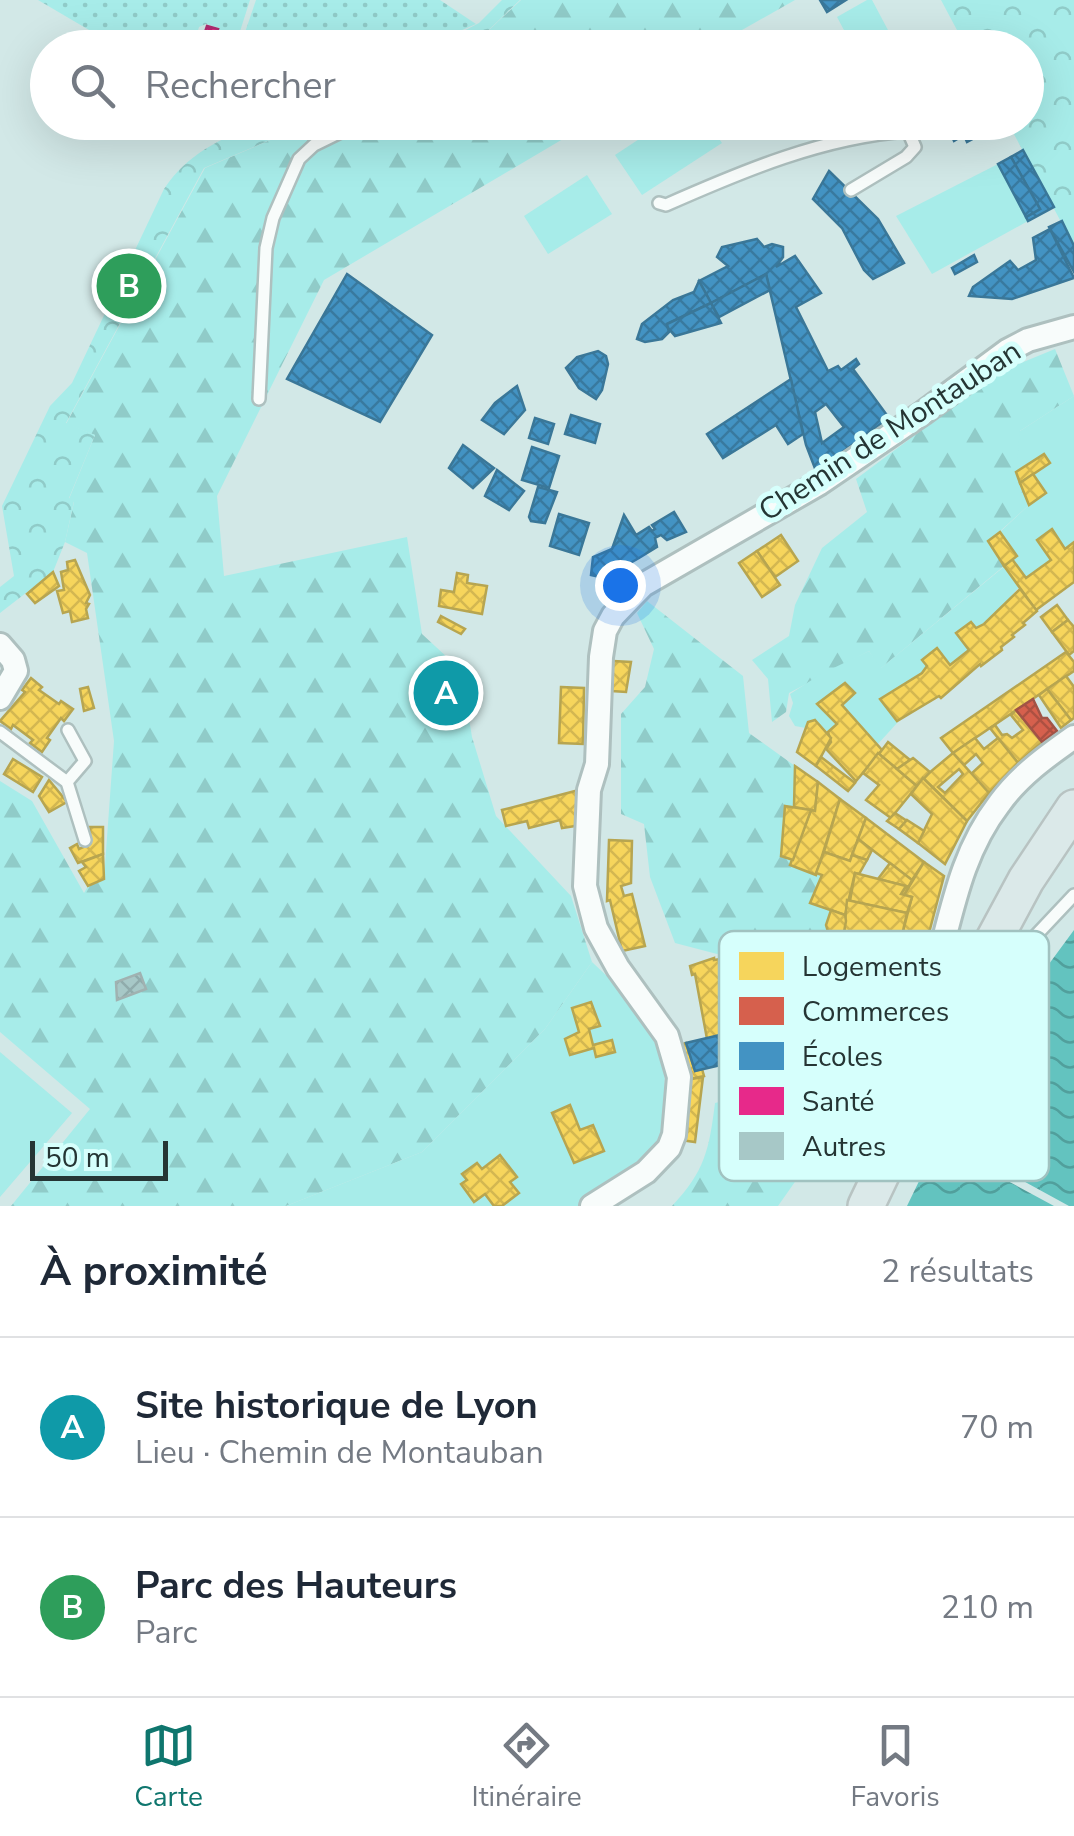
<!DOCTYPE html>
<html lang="fr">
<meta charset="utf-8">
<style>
:root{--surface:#fff;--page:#f2f2f3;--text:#1f2937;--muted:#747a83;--line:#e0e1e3;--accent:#0f766e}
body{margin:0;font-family:"Nunito Sans",sans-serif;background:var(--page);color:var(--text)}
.scale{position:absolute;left:30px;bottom:25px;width:138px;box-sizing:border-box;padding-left:10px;border:5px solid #253534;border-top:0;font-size:28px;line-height:35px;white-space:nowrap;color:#253534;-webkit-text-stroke:8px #d6fffc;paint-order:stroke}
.you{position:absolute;left:620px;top:585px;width:35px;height:35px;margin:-25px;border:8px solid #fff;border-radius:50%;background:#1a73e8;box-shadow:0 0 0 15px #1a73e833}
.badge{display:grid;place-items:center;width:65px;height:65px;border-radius:50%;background:var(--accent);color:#fff;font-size:32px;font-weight:700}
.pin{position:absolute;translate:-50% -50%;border:5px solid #fff;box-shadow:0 2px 10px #0006}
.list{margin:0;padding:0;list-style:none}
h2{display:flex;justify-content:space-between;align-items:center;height:130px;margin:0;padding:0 40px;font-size:42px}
h2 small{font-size:32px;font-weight:400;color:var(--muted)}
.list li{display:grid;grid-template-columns:65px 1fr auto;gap:30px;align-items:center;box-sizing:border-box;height:180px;padding:0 40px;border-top:2px solid var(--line)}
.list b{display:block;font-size:38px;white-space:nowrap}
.list p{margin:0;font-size:32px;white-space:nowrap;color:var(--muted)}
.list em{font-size:32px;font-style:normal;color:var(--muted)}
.icon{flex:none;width:55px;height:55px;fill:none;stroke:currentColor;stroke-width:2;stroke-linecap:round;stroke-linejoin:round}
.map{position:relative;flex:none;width:1074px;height:1206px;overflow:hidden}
.search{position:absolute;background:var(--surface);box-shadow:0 10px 40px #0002;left:30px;right:30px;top:30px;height:110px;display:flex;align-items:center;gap:25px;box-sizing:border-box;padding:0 35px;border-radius:55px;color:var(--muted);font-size:38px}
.sheet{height:490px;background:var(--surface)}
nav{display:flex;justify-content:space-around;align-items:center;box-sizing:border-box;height:140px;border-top:2px solid var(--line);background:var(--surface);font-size:28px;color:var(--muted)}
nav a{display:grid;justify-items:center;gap:5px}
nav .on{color:var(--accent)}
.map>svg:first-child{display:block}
</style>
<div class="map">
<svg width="1074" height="1206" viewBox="0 0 1074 1206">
<defs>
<pattern id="grass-dots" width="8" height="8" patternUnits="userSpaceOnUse" patternTransform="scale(2.5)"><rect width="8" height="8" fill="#a7ece9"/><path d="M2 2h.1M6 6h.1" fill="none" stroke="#90cbc8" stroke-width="1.8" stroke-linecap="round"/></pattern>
<pattern id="forest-firs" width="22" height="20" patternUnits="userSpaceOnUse" patternTransform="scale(2.5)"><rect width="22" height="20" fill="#a7ece9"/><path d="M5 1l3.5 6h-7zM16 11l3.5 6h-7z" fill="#90cbc8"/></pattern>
<pattern id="park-crowns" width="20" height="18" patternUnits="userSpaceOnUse" patternTransform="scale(2.5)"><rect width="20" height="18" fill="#a7ece9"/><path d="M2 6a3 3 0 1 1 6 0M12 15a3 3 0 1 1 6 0" fill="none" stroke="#90cbc8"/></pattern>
<pattern id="water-waves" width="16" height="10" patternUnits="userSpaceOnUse" patternTransform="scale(2.5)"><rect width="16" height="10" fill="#63c3bf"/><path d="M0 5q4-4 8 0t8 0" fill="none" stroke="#519f9c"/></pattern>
<pattern id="homes-cross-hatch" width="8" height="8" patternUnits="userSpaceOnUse" patternTransform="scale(2.5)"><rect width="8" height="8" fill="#f6d55c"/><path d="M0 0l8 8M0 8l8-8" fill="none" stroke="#d3b751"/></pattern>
<pattern id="shops-cross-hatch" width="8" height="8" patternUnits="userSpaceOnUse" patternTransform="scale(2.5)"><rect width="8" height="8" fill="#d6604d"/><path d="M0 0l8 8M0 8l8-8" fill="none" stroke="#ad5041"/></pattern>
<pattern id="schools-cross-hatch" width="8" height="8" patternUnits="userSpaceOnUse" patternTransform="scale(2.5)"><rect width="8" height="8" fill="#4393c3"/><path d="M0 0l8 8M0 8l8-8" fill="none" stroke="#38799f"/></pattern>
<pattern id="health-cross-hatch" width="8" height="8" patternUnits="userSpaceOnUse" patternTransform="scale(2.5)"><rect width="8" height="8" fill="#e7298a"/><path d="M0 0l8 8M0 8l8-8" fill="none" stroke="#bb2472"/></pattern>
<pattern id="building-cross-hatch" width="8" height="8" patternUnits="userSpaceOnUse" patternTransform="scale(2.5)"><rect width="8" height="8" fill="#a7c8c7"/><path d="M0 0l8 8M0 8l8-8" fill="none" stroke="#90acac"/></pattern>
</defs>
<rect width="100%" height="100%" fill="#d2e8e7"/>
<g fill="url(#grass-dots)">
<path d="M 38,0 L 250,0 L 235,47 L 219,47 L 220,42 L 215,40 L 219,28 L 206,24 L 199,27 L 193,47 L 118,47 Z"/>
<path d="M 256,0 L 440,0 L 476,24 L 423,47 L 240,47 Z"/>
</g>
<g fill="url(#forest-firs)">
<path d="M 521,0 L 795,0 L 712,47 L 471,47 Z"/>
<path d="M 310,123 L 590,123 L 324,280 L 217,496 L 224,576 L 407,537 L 422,634 L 461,670 L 472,737 L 496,816 L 571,896 L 592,962 L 545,1029 L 422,1152 L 286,1206 L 11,1206 L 90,1109 L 0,1032 L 0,781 L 32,801 L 84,893 L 88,886 L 104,879 L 114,741 L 87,553 L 65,542 L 74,502 L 69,499 L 95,435 L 66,424 L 205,168 Z"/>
<path d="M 1055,349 L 1074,396 L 1020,431 L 1029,505 L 988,542 L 1004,566 L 880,669 L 869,651 L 789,693 L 786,712 L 772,722 L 768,679 L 752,660 L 789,636 L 795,605 L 822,548 L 867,512 L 856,479 L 1001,371 Z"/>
<path d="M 647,601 L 743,676 L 749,733 L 795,766 L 793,859 L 822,875 L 831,910 L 839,964 L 834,1032 L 817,1074 L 819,1123 L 811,1159 L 778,1206 L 672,1206 C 705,1171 709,1150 715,1103 L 788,1085 L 790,1069 L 769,942 L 717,954 L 675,943 L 650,877 L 644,824 L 621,814 L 621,714 L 645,687 L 654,649 L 637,613 Z"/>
</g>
<g fill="url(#park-crowns)">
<path d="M 502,0 L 520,0 L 471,47 L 433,47 L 479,23 Z"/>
<path d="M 941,0 L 1074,0 L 1074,246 L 1008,123 L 1026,122 L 1026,48 L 966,47 Z"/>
<path d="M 259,123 L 310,123 L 204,168 L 66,423 L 95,435 L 69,498 L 74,501 L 65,542 L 53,572 L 0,613 L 0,587 L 14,576 L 2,506 L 50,406 L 72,383 L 164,189 C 188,153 221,139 259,123 Z"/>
</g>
<g fill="#a7ece9">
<path d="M 867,0 L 872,0 L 897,47 L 853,47 L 837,17 Z"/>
<path d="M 665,122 L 708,123 L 722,143 L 642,195 L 615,155 Z"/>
<path d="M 998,164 L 1028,221 L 932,274 L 896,216 Z"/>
<path d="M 587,175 L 612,214 L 548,254 L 524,216 Z"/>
<path d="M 1074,396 L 1074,542 L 1026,578 L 969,650 L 950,665 L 877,745 L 837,724 L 828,732 L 815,720 L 806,728 L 795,726 L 789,716 L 793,703 L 790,694 L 821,674 L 869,651 L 881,668 L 1017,556 L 1000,532 L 1029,505 L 1016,472 L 1020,431 Z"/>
<path d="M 592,962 L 626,994 L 665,1055 L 664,1142 L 647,1163 L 584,1206 L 286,1206 L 422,1152 L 545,1029 Z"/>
<path d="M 0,1052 L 72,1113 L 0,1197 Z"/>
</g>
<path fill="url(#water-waves)" d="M 1074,930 L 1074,1206 L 907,1206 L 995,1024 L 1010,1028 L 1021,1002 Z"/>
<path fill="#d2e8e7" d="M 940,1133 L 1027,1183 L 1069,1206 L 1054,1206 L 936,1142 Z"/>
<g fill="url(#homes-cross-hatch)" stroke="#b7a550" stroke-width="2.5" fill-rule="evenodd">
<path d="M 1044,454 L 1050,463 L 1020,483 L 1016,472 Z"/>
<path d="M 1033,474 L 1046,493 L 1029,505 L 1020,483 Z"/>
<path d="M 1052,529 L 1065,549 L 1074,542 L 1074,582 L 1036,610 L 1004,566 L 1012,559 L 1026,578 L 1051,560 L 1037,540 Z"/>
<path d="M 1000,532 L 1017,556 L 1004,566 L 988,541 Z"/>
<path d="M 781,535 L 798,561 L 775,577 L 757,551 Z"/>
<path d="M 757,551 L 780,585 L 762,597 L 739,563 Z"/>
<path d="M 75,560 L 90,595 L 86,603 L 89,604 L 86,609 L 88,618 L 72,622 L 70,611 L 63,613 L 57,591 L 64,590 L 61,572 L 68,570 L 67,562 Z"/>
<path d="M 53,572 L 59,586 L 35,603 L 27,594 Z"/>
<path d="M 457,573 L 468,575 L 467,583 L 487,586 L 482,614 L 439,606 L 441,590 L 454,592 Z"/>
<path d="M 1020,589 L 1037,611 L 1023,623 L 1025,625 L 1012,635 L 1014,637 L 1001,647 L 1002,650 L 981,666 L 980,664 L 941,698 L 939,696 L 897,721 L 880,699 L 922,673 L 927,666 L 922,660 L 937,648 L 950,665 L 969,650 L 956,633 L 971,622 L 976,628 L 984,624 Z"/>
<path d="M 1057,605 L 1068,620 L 1052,632 L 1041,617 Z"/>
<path d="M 441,616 L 465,629 L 461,634 L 438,622 Z"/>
<path d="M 1068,620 L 1074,627 L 1074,651 L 1069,655 L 1052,632 Z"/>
<path d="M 1066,652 L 1074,662 L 1074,671 L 953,753 L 941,738 Z"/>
<path d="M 613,661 L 631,662 L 626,692 L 612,691 Z"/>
<path d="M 1066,676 L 1074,687 L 1074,718 L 1071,720 L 1047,689 Z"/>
<path d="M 31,678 L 42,687 L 39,690 L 59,704 L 61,701 L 73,709 L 64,721 L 61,718 L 47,738 L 50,740 L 42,752 L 30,743 L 33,740 L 13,725 L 11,729 L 0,721 L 25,692 L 22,690 Z"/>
<path d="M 845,683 L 855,693 L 842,705 L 882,750 L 856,781 L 826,749 L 831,742 L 828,732 L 837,724 L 817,704 Z"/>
<path d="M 88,687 L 94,708 L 84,711 L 80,689 Z"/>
<path d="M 561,687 L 584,688 L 583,744 L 559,743 Z"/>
<path d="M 1047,689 L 1071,720 L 1061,728 L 1039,695 Z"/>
<path d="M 1016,710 L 1042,742 L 1018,763 L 990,728 L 995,725 L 1002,735 L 1007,734 L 1012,738 L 1023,730 L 1011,715 Z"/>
<path d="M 815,720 L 831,738 L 816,766 L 797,752 L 808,722 Z"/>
<path d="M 975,738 L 984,749 L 998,738 L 1018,763 L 989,793 L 971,774 L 983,763 L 976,754 L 963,766 L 953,753 Z"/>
<path d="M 888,742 L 910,760 L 897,769 L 879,754 Z"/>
<path d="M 878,753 L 917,786 L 891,818 L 866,800 L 879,785 L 863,773 Z"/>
<path d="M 953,753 L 989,793 L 967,821 L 923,778 ZM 959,769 L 963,774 L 945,793 L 938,787 Z"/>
<path d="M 821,757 L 855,783 L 848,791 L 816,766 Z"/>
<path d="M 913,758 L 930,772 L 917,786 L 897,769 Z"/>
<path d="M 13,759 L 42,777 L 33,792 L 4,774 Z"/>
<path d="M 795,766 L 818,782 L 815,811 L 794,807 Z"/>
<path d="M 923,778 L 967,821 L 945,864 L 918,843 L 932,814 L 911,794 Z"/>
<path d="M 49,780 L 67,802 L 49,812 L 39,796 Z"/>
<path d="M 818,782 L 840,799 L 816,875 L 790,865 L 811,810 L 815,811 Z"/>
<path d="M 583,789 L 582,825 L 562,828 L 560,820 L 529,828 L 527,821 L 506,826 L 502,810 Z"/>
<path d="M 840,799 L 866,818 L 850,861 L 824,852 Z"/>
<path d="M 785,806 L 811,810 L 793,860 L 781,856 Z"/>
<path d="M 895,813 L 907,821 L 899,829 L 887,821 Z"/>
<path d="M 866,818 L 924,862 L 912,880 L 858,839 Z"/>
<path d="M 907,820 L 924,831 L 918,843 L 899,829 Z"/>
<path d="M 90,827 L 103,827 L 103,854 L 78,863 L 70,848 L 77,844 L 79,849 L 90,844 Z"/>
<path d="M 858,839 L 872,850 L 867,860 L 852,855 Z"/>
<path d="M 609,840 L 632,841 L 631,883 L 621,886 L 624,896 L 632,894 L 645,946 L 622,951 L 610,900 L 607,901 Z"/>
<path d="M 824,852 L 850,861 L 852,855 L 867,860 L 859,874 L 855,873 L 845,915 L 810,903 L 822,875 L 816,873 Z"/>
<path d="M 103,854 L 104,879 L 88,886 L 79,871 L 86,867 L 82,862 Z"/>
<path d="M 924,862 L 944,876 L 920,967 L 902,962 L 900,947 L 891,944 L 894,933 L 902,935 L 912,897 L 904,895 Z"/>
<path d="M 890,863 L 912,880 L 904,895 L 901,894 L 906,886 L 878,879 Z"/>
<path d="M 855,873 L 906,886 L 901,894 L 912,897 L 907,913 L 850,901 Z"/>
<path d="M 847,900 L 907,913 L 902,935 L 894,933 L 891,944 L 844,933 Z"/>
<path d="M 831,910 L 845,915 L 846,921 L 838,964 L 826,925 Z"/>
<path d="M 714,958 L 714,960 L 721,959 L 728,1003 L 731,1002 L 737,1031 L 707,1039 L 695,974 L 692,975 L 690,966 Z"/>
<path d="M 591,1002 L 600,1026 L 589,1029 L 593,1045 L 612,1040 L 615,1052 L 596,1057 L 594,1048 L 570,1055 L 565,1039 L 579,1032 L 572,1008 Z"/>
<path d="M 686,1043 L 695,1071 L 702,1069 L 704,1076 L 686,1080 L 675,1046 Z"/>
<path d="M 703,1077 L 695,1142 L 680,1140 L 686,1080 Z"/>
<path d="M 570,1105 L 580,1130 L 593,1125 L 604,1151 L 574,1163 L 552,1113 Z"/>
<path d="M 500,1155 L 517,1177 L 510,1182 L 519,1193 L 502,1206 L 494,1206 L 485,1194 L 474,1202 L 461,1184 L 467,1180 L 462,1174 L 477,1163 L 482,1169 Z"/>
</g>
<path fill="url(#shops-cross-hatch)" stroke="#a15346" stroke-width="2.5" d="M 1033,699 L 1042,718 L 1047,718 L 1057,731 L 1042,742 L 1016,710 Z"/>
<g fill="url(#schools-cross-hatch)" stroke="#3a7798" stroke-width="2.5" fill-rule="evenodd">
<path d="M 820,0 L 846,0 L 827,12 Z"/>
<path d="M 959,34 L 966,48 L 933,48 Z"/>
<path d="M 939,122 L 1004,122 L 967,142 L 964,135 L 954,141 L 948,127 Z"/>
<path d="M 1023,150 L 1054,207 L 1028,221 L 1026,217 L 1040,209 L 1011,157 Z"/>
<path d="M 1011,157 L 1040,209 L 1026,217 L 998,164 Z"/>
<path d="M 829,171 L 878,219 L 904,263 L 873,279 L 864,270 L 842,228 L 813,199 Z"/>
<path d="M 1062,221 L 1074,246 L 1074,272 L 1049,227 Z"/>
<path d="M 1050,229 L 1074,278 L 1012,299 L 969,296 L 973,287 L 1010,261 L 1018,270 L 1036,260 L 1033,238 Z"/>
<path d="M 757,239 L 764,247 L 772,244 L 783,247 L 783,257 L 776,267 L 795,256 L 821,293 L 796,307 L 828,371 L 838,366 L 841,370 L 856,359 L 859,364 L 853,369 L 889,418 L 816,471 L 806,445 L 766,274 L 711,303 L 699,281 L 728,266 L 717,257 L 722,247 ZM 826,404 L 844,427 L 822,443 L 815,412 Z"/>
<path d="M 974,255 L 977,262 L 955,274 L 952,268 Z"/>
<path d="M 347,274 L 432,335 L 380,422 L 287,379 Z"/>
<path d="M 766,274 L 770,290 L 719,317 L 711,303 Z"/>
<path d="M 699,281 L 711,303 L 667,324 L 669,332 L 662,339 L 645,342 L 637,339 L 642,324 L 673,300 L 694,292 Z"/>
<path d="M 711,303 L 721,323 L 675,336 L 668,328 L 667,324 Z"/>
<path d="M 598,351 L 606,356 L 608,364 L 602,390 L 596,399 L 579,388 L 566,368 L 577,357 Z"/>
<path d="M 791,379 L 803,434 L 788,444 L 776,425 L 723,458 L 707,434 Z"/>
<path d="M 517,386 L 525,410 L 504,434 L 482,420 L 495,403 Z"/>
<path d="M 571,415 L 600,424 L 595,443 L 565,434 Z"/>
<path d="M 535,418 L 554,424 L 548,444 L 529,438 Z"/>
<path d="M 463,445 L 494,468 L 473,488 L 449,468 Z"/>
<path d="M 532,447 L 559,456 L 549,488 L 522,480 Z"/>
<path d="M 497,470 L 524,491 L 509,510 L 485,496 Z"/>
<path d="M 538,487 L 557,492 L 545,523 L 531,521 L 529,517 Z"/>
<path d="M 674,512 L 686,532 L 667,540 L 661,535 L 655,538 L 657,547 L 639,558 L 604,578 L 591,575 L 593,557 L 612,549 L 624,515 L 636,535 L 649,527 L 652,531 L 655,529 L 652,525 Z"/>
<path d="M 559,514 L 589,523 L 579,555 L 550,546 Z"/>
<path d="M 758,1026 L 764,1055 L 695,1071 L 686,1043 Z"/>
</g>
<path fill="url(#health-cross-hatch)" stroke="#ad2d70" stroke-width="2.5" d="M 207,26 L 218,29 L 213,41 L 219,43 L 217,48 L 195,48 L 198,37 L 203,38 Z"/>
<path fill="url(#building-cross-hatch)" stroke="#a0b2b1" stroke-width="2.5" d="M 140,973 L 146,989 L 117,1000 L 116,982 Z"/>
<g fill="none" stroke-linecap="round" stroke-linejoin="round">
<g stroke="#aec0bf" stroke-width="16">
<g id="lane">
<path d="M 659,203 L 666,205 C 743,171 823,137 908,131 L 915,147 L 906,157 L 851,190"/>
<path d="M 259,399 L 266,248 L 273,218 L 299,159 L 314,145 L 361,122"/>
<path d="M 0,732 L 67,782 L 85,840"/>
<path d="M 67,782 L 85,761 L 68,730"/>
<path d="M 1025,947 L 1074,895"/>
<path d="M 922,1098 L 937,1105 L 955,1089"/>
</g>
</g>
<g stroke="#aec0bf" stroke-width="28">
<g id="street">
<path d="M 0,645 L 13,660 L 16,671 L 0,698"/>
<path d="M 918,1096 L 913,1085 L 911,1060 C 921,1022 933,985 942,947 C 955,896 966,847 999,804 C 1019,776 1047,756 1074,737"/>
<path d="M 592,1206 L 646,1172 L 669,1148 L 674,1135 L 679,1077 L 667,1036 L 618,968 L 596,928 L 585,886 L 589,790 L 597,764 L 601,657 L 605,631 L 613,616 L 643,585 L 820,483 L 923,413 L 1007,351 L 1028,340 L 1074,327"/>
</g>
</g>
<g stroke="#b8c3c2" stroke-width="40">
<path id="primary" d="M 866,1206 L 932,1068 L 975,962 L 992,943 L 1026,880 L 1074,808"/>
</g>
<use href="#lane" stroke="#f8fcfb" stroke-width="11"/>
<use href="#street" stroke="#f8fcfb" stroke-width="22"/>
<use href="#primary" stroke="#dbe9e9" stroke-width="35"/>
</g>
<g text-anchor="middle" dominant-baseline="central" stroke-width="10" stroke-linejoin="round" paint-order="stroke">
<g font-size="30" fill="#253534" stroke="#d6fffc">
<text transform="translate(890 431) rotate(-33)">Chemin de Montauban</text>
</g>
</g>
<rect x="719" y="931" width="330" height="250" rx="15" fill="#d6fffc" stroke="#a1c2c0" stroke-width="2.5"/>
<rect x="739" y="952" width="45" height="28" fill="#f6d55c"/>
<rect x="739" y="997" width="45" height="28" fill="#d6604d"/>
<rect x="739" y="1042" width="45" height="28" fill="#4393c3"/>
<rect x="739" y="1087" width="45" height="28" fill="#e7298a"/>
<rect x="739" y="1132" width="45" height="28" fill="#a7c8c7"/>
<g font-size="28" fill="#253534">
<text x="802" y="976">Logements</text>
<text x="802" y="1021">Commerces</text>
<text x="802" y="1066">Écoles</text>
<text x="802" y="1111">Santé</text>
<text x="802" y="1156">Autres</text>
</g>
</svg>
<div class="scale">50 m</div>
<div class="you"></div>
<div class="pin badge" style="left:446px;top:693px;background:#0f9aa8">A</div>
<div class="pin badge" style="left:129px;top:286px;background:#2e9e5b">B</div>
<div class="search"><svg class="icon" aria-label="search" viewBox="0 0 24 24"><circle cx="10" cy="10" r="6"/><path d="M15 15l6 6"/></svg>Rechercher</div>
</div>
<section class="sheet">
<h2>À proximité<small>2 résultats</small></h2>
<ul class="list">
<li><span class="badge" style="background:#0f9aa8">A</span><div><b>Site historique de Lyon</b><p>Lieu · Chemin de Montauban</p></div><em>70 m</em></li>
<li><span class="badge" style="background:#2e9e5b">B</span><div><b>Parc des Hauteurs</b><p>Parc</p></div><em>210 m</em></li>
</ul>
</section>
<nav>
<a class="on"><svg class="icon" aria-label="map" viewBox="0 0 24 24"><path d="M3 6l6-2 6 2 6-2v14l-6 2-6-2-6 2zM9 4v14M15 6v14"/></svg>Carte</a>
<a><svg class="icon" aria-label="directions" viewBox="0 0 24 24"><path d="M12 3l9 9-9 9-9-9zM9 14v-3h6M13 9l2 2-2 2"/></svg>Itinéraire</a>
<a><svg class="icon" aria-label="saved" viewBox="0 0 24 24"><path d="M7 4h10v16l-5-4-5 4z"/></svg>Favoris</a>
</nav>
